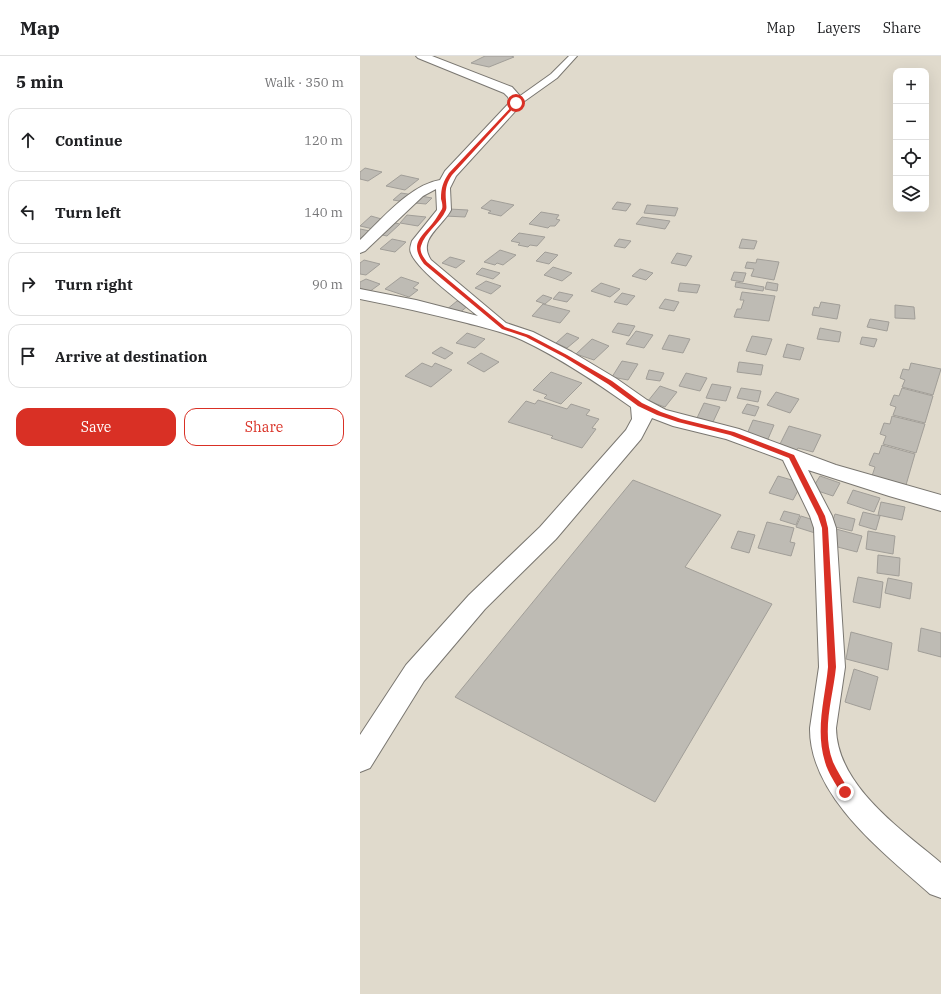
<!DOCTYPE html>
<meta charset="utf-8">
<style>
:root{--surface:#fff;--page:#f6f6f6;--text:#202124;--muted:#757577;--line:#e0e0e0;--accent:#d93025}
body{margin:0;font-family:"IBM Plex Serif",serif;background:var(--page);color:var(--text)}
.controls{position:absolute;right:12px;top:12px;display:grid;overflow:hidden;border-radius:8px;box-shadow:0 4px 16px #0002}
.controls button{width:36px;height:36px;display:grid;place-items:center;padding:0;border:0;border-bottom:1px solid var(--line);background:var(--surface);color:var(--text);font:20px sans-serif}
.stop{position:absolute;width:12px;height:12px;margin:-9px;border:3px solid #d93025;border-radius:50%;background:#fff}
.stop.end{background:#d93025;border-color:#fff;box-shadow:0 1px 4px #0008}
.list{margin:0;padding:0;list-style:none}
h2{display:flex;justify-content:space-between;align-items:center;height:52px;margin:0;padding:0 16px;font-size:17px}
h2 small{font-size:13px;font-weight:400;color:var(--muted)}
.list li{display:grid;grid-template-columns:26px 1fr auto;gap:12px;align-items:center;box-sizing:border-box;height:64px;margin:0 8px 8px;padding:0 8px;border:1px solid var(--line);border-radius:12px}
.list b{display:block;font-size:15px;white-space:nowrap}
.list em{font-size:13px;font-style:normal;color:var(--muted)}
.actions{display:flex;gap:8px;padding:12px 16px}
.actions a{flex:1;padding:9px 0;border:1px solid var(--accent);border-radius:12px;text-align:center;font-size:14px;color:var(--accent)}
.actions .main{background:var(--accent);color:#fff}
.icon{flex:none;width:22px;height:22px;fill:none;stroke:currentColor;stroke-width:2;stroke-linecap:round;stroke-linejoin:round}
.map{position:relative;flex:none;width:581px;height:938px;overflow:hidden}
header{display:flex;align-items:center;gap:24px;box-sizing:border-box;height:56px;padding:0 20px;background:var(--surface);border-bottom:1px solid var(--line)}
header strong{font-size:19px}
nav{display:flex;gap:22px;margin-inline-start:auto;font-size:14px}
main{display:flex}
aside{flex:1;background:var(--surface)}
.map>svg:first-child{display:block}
</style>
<header>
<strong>Map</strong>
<nav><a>Map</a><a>Layers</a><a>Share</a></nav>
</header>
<main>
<aside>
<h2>5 min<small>Walk · 350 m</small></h2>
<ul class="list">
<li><svg class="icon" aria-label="ahead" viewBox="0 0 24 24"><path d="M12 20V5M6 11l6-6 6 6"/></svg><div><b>Continue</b></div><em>120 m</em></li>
<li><svg class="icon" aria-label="left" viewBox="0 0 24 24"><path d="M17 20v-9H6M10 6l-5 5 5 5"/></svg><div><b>Turn left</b></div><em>140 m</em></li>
<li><svg class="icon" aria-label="right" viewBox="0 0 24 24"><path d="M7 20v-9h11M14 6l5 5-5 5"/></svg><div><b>Turn right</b></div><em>90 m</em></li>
<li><svg class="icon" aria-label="arrive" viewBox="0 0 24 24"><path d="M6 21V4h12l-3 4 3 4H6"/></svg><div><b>Arrive at destination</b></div></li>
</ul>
<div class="actions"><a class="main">Save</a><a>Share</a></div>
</aside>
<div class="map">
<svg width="581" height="938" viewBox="0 0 581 938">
<rect width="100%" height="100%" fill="#e8e5de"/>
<path fill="#e0dacc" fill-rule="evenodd" d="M 0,0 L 581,0 L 581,938 L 0,938 ZM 536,15 L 566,15 L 566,153 L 536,153 Z"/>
<g fill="#bebbb4" stroke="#a19e98">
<path d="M 125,0 L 151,0 L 154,1 L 129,11 L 111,7 Z"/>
<path d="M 5,112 L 22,116 L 8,125 L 0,123 L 0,116 Z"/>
<path d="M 41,119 L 59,123 L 45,134 L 26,130 Z"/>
<path d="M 41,137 L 54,139 L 46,146 L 33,144 Z"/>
<path d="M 61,140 L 72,142 L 66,148 L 55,147 Z"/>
<path d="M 131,144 L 154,149 L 141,160 L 128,157 L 131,155 L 121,152 Z"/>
<path d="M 257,146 L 271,148 L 266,155 L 252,153 Z"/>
<path d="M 287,149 L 318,152 L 315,160 L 284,157 Z"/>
<path d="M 89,153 L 108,154 L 105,161 L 85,160 Z"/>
<path d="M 181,156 L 199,159 L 196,163 L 200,164 L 195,170 L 190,170 L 188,172 L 169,168 Z"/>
<path d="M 47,159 L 66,161 L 58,170 L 40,167 Z"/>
<path d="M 11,160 L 25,164 L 13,173 L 0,170 Z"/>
<path d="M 282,161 L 310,165 L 305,173 L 276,168 Z"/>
<path d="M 30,166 L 40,168 L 27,180 L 17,178 Z"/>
<path d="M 0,173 L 10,175 L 0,183 Z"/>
<path d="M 159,177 L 185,181 L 177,190 L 170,189 L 168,191 L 158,189 L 160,187 L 151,185 Z"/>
<path d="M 32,183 L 46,186 L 35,196 L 20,193 Z"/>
<path d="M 259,183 L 271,185 L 265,192 L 254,190 Z"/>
<path d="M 382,183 L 397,185 L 394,193 L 379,192 Z"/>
<path d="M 140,194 L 156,199 L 143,209 L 137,207 L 135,209 L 124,206 Z"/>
<path d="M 185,196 L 198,199 L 189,208 L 176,205 Z"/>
<path d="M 317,197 L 332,200 L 326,210 L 311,207 Z"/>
<path d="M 90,201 L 105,205 L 96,212 L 82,207 Z"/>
<path d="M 397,203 L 419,206 L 414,224 L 391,220 L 394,213 L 385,212 L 387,206 L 396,207 Z"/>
<path d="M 4,204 L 20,208 L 6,219 L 0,218 L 0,207 Z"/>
<path d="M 193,211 L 212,217 L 202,225 L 184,219 Z"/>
<path d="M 122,212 L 140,217 L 133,223 L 116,218 Z"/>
<path d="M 280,213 L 293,217 L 286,224 L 272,220 Z"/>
<path d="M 374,216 L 386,217 L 383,226 L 371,224 Z"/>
<path d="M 41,221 L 59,227 L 53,232 L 58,234 L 49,241 L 25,233 Z"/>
<path d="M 6,223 L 20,228 L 9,236 L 0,232 L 0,226 Z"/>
<path d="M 126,225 L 141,230 L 131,238 L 115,232 Z"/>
<path d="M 376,226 L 404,231 L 403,235 L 375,231 Z"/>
<path d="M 407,226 L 418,228 L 417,235 L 405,233 Z"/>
<path d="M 241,227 L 260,233 L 250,241 L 231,235 Z"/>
<path d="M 320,227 L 340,229 L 337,237 L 318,235 Z"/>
<path d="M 199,236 L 213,239 L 207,246 L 193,243 Z"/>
<path d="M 382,236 L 415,240 L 409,265 L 374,261 L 377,253 L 381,253 L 384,244 L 380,244 Z"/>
<path d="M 262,237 L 275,240 L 267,249 L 254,246 Z"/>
<path d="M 183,239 L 192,242 L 185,248 L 176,245 Z"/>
<path d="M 305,243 L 319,246 L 314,255 L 299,252 Z"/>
<path d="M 97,245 L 109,249 L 98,258 L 86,254 Z"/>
<path d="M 461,246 L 480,249 L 477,263 L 452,259 L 454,251 L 459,252 Z"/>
<path d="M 183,248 L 210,255 L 200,267 L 172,260 Z"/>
<path d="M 535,249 L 554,251 L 555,263 L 535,262 Z"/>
<path d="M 510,263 L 529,266 L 527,275 L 507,271 Z"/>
<path d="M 258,267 L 275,270 L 269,280 L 252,276 Z"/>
<path d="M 460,272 L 481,276 L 479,286 L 457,283 Z"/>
<path d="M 276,275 L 293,279 L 284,292 L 266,288 Z"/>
<path d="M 107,277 L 125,283 L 115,292 L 96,287 Z"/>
<path d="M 207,277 L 219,282 L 207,292 L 196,287 Z"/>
<path d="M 309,279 L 330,283 L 323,297 L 302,293 Z"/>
<path d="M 392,280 L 412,283 L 406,299 L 386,295 Z"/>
<path d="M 502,281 L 517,283 L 514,291 L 500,288 Z"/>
<path d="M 232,283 L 249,290 L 234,304 L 216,298 Z"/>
<path d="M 427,288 L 444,292 L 440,304 L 423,301 Z"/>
<path d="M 81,291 L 93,297 L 85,303 L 72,297 Z"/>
<path d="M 121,297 L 139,306 L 124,316 L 107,307 Z"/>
<path d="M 262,305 L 278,308 L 268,324 L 252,321 Z"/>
<path d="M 379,306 L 403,309 L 401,319 L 377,316 Z"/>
<path d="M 62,307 L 72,311 L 75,307 L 92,314 L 71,331 L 45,320 Z"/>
<path d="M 551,307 L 581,313 L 573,339 L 542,331 L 545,324 L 540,322 L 543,313 L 549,314 Z"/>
<path d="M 289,314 L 304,317 L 300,325 L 286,323 Z"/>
<path d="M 191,316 L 222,327 L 201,348 L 184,342 L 187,339 L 173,334 Z"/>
<path d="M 326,317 L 347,322 L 340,335 L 319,330 Z"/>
<path d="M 352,328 L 371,331 L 366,345 L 346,342 Z"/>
<path d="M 300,330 L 317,336 L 305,351 L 288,345 Z"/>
<path d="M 381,332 L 401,335 L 398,346 L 377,342 Z"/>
<path d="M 542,332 L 573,340 L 565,367 L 533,359 L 536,351 L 530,349 L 534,339 L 539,340 Z"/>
<path d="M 416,336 L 439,343 L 430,357 L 407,349 Z"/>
<path d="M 178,344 L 207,353 L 211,348 L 230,354 L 226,359 L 239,363 L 232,372 L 236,373 L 222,392 L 191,382 L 193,380 L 148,366 L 166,345 L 175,348 Z"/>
<path d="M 344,347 L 360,351 L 353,366 L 337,362 Z"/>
<path d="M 387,348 L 399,351 L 395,360 L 382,357 Z"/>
<path d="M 532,360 L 565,368 L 556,397 L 523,388 L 526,380 L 520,378 L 524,367 L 530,368 Z"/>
<path d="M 393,364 L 414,369 L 408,383 L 387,378 Z"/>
<path d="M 429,370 L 461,379 L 453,396 L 438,392 L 436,395 L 419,390 Z"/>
<path d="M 522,389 L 555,398 L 546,429 L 512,420 L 515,411 L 509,409 L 514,397 L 519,398 Z"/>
<path d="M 418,420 L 442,427 L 433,444 L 409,437 Z"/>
<path d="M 460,420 L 480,427 L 473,440 L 452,433 Z"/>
<path d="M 273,424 L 361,459 L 325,511 L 412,548 L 295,746 L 95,641 Z"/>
<path d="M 493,434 L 520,442 L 514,456 L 487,447 Z"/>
<path d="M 521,446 L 545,451 L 542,464 L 518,459 Z"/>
<path d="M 424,455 L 440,459 L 436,469 L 420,464 Z"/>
<path d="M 503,456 L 520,460 L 516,474 L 499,469 Z"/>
<path d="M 475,458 L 495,463 L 492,475 L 471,470 Z"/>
<path d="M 441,460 L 460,466 L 455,477 L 436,471 Z"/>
<path d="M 407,466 L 434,472 L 430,486 L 435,487 L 431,500 L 398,492 Z"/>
<path d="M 476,473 L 502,480 L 497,496 L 470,489 Z"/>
<path d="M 378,475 L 395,479 L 389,497 L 371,492 Z"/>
<path d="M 508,475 L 535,480 L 533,498 L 506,493 Z"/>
<path d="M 518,499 L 540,502 L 539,520 L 517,517 Z"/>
<path d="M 498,521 L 523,526 L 520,552 L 493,546 Z"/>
<path d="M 528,522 L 552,527 L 550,543 L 525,537 Z"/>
<path d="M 561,572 L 581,577 L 581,601 L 558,595 Z"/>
<path d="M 491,576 L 532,587 L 528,614 L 486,603 Z"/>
<path d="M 494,613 L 518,621 L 510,654 L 485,646 Z"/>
</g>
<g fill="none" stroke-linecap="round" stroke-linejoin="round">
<g stroke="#7a7771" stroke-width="2">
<path id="service" d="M 209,0 L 217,0 L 197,22 L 159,49 L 153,49 L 153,45 L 191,18 Z"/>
</g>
<g stroke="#7a7771" stroke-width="2">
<path id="minor" d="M 56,0 L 72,0 L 152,31 L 160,40 L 162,47 L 160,50 L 96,120 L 90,132 L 91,154 C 82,171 57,183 71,204 L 146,267 L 173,276 L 212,296 L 257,323 L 287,344 L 306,354 L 379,373 L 476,409 L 581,439 L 581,455 L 529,440 L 448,414 L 472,460 L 476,472 L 485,611 L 476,672 C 477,730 541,773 581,807 L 581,842 L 570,838 C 524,797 449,740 450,672 L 459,611 L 454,472 L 450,460 L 423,404 L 366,383 L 313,370 L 292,362 L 281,383 L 196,483 L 125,553 L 64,625 L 10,712 L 0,716 L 0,679 L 46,609 L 109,539 L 180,471 L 266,374 L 272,363 L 271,351 C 236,326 200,302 162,284 C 144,276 125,272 107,267 C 71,258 36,250 0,243 L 0,233 L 56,244 L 118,260 C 102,247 57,214 51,197 C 49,193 51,189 52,185 L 77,154 L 76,133 L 63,140 L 5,195 L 0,197 L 0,184 C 22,163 50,129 80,124 L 85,115 L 150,46 L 148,41 L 144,37 L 58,2 Z"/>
</g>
<use href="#service" fill="#fff" fill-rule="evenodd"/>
<use href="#minor" fill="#fff" fill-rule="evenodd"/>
</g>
<path fill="#d93025" d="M 155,47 L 158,47 L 92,119 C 86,128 85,134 86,145 C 86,148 87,151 86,154 C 80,168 65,176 61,190 C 59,196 64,202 67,206 L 145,271 L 169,279 L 207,299 L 252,325 L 282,347 L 301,356 L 321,363 L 374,376 L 434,399 L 465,460 L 468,472 L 476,611 C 473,642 461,675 473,706 C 477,715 483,724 488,733 L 489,736 L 488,739 L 482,739 C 476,728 468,717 465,706 C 455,673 465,643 468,611 L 462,472 L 458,460 L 429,402 L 370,379 L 318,366 L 297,359 L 278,350 L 248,328 L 204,301 L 166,281 L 142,273 L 64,208 C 47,185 65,180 77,161 C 78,159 81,155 82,153 C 83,150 82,146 81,143 C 81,132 83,126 89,117 Z"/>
</svg>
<div class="controls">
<button>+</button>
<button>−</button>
<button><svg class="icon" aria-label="locate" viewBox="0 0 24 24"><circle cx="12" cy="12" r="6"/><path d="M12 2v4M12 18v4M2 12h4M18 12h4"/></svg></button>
<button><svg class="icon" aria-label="layers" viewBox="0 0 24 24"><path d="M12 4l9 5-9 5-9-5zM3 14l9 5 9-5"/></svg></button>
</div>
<div class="stop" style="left:156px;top:47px"></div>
<div class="stop end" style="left:485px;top:736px"></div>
</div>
</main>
